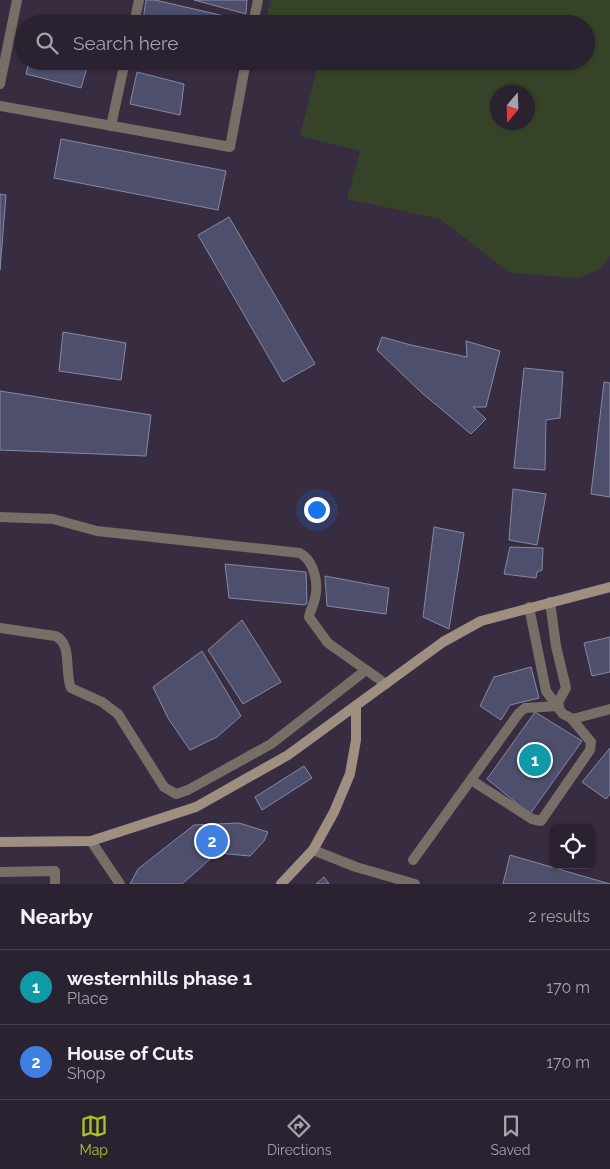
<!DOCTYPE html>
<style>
:root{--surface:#2a2131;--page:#362e3d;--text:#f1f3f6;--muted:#a5a3ab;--line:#463e4d;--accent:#a8c71e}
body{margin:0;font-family:Raleway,sans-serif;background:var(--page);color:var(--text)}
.controls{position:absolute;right:15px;bottom:15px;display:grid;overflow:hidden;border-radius:8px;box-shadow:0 1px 4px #0004}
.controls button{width:45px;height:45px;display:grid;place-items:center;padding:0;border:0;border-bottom:1px solid var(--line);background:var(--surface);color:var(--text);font:25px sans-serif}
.compass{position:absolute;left:490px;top:85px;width:45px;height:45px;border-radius:50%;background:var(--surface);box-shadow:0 1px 4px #0004;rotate:199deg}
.you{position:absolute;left:316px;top:509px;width:18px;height:18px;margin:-12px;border:4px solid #fff;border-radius:50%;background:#1a73e8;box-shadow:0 0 0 8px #1a73e833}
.badge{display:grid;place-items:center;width:32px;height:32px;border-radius:50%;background:var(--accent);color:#fff;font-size:16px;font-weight:700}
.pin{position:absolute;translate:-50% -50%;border:2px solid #fff;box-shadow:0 1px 5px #0006}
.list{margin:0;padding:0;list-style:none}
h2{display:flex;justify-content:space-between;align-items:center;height:65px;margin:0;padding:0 20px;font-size:21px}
h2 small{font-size:16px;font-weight:400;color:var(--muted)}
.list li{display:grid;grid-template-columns:32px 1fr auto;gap:15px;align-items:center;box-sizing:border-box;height:75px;padding:0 20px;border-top:1px solid var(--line)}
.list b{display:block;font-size:19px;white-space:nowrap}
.list p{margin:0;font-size:16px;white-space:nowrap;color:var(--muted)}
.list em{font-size:16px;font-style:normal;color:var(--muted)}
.icon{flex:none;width:28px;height:28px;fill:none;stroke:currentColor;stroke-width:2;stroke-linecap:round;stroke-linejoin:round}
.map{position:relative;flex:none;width:610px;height:884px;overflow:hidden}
.search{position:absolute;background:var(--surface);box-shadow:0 1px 4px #0004;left:15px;right:15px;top:15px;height:55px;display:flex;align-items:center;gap:12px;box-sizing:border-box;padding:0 18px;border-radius:28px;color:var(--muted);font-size:19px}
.sheet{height:215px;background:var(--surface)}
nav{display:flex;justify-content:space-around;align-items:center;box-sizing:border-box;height:70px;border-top:1px solid var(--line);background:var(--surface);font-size:14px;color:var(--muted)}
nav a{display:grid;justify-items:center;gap:2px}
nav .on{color:var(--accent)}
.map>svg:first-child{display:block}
</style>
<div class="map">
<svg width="610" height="884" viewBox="0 0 610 884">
<rect width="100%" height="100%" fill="#382c41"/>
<path fill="#364328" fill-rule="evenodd" d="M 271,0 L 610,0 L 610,255 L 602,268 L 579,278 L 510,273 L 440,219 L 347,199 L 360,151 L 300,136 L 319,61 L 586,61 L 586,24 L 265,24 ZM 498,92 L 528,92 L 528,122 L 498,122 Z"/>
<g fill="#4d4f6d" stroke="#8689a3">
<path d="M 146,0 L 155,0 L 233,18 L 232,24 L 160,24 L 143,20 Z"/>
<path d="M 194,0 L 247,0 L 246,14 L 235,11 Z"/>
<path d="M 29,61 L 77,61 L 88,64 L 81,88 L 26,74 Z"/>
<path d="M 137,72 L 184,84 L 180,115 L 130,104 Z"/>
<path d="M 61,139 L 226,171 L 218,210 L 54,178 Z"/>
<path d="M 0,194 L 6,195 L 0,270 Z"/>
<path d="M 229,217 L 315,364 L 283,382 L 198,235 Z"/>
<path d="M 63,332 L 126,343 L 121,380 L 59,371 Z"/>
<path d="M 382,337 L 411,345 L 467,357 L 466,341 L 500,351 L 486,407 L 473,407 L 486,419 L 471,434 L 422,393 L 377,350 Z"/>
<path d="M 524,368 L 563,372 L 560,418 L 546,420 L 545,470 L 514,468 Z"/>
<path d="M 604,382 L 610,383 L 610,497 L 591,494 Z"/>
<path d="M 0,391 L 151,415 L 146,456 L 0,450 Z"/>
<path d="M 513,489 L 546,494 L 537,545 L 509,540 Z"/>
<path d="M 434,527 L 464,533 L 449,629 L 423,617 Z"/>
<path d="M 510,547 L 543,548 L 542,570 L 537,572 L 536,578 L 504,574 Z"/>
<path d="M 225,564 L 306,572 L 307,603 L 305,605 L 229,598 Z"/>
<path d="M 325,576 L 389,588 L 386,614 L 327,606 Z"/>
<path d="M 242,620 L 281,682 L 243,704 L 208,650 Z"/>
<path d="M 610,637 L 610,672 L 592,676 L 584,643 Z"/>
<path d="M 202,651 L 241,716 L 217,737 L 190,750 L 168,718 L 153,687 Z"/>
<path d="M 531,667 L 539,698 L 510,705 L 501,720 L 480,706 L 494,677 Z"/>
<path d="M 535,712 L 582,741 L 530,814 L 487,779 Z"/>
<path d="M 610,748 L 610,794 L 606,799 L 582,782 Z"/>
<path d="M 304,766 L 312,778 L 262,810 L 255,797 Z"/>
<path d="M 239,823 L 268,832 L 264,841 L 250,856 L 217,853 L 182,884 L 130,884 L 138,869 L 194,825 Z"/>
<path d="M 510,855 L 610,884 L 503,884 Z"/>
<path d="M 324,877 L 329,884 L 316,884 Z"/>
</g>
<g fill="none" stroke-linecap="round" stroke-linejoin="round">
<g stroke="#776e65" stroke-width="10">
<path d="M 134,24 L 139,0"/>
<path d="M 253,24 L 258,0"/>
<path d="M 0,84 L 17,0"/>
<path d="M 0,106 L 230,147 L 246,61"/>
<path d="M 111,126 L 125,61"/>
<path d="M 0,517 L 53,519 L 97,531 L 300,553 C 314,561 319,583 315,598 C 314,605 310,610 309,617 L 328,643 L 386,684"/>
<path d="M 550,602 L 556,646 L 566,688 L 557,704"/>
<path d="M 529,607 L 546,691 L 563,714 L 573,719 L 610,709"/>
<path d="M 0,628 L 55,636 C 73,643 64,672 71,688 L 102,702 L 118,714 L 164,787 L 176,794 L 188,790 L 271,744 L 366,670"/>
<path d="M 471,780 L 532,819 L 541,821 L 590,750 L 591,742 L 571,718"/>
<path d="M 91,841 L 120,884"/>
<path d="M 313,850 L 356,867 L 415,884"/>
<path d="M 413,860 L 519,713 L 525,708 L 559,706"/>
<path d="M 0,872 L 55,871 L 55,884"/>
</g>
<g stroke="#9f8f81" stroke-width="10">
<path d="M 0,842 L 91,841 L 196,807 L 288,755 L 443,642 L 481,621 L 610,587"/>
<path d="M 281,884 L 313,850 L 334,812 L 350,774 L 356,740 L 356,706"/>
</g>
</g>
</svg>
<div class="controls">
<button><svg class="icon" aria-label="locate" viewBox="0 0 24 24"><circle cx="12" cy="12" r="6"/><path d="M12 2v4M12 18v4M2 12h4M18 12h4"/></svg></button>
</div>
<svg class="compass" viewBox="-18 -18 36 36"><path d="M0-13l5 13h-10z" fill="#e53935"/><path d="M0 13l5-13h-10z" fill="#a5a3ab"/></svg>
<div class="you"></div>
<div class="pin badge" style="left:535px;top:760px;background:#0f9aa8">1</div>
<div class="pin badge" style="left:212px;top:841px;background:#3f7fe0">2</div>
<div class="search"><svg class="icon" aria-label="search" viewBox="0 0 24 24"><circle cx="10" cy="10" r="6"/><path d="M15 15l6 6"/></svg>Search here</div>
</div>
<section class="sheet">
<h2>Nearby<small>2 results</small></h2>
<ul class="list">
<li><span class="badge" style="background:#0f9aa8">1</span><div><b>westernhills phase 1</b><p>Place</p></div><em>170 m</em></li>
<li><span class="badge" style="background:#3f7fe0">2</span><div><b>House of Cuts</b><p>Shop</p></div><em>170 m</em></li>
</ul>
</section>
<nav>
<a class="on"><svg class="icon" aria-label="map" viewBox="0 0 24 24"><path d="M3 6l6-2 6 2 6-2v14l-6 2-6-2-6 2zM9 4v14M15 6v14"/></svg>Map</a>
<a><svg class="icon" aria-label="directions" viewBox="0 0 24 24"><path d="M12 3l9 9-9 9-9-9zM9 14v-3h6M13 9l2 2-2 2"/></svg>Directions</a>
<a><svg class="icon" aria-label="saved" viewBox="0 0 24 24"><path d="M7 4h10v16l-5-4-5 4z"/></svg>Saved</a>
</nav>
